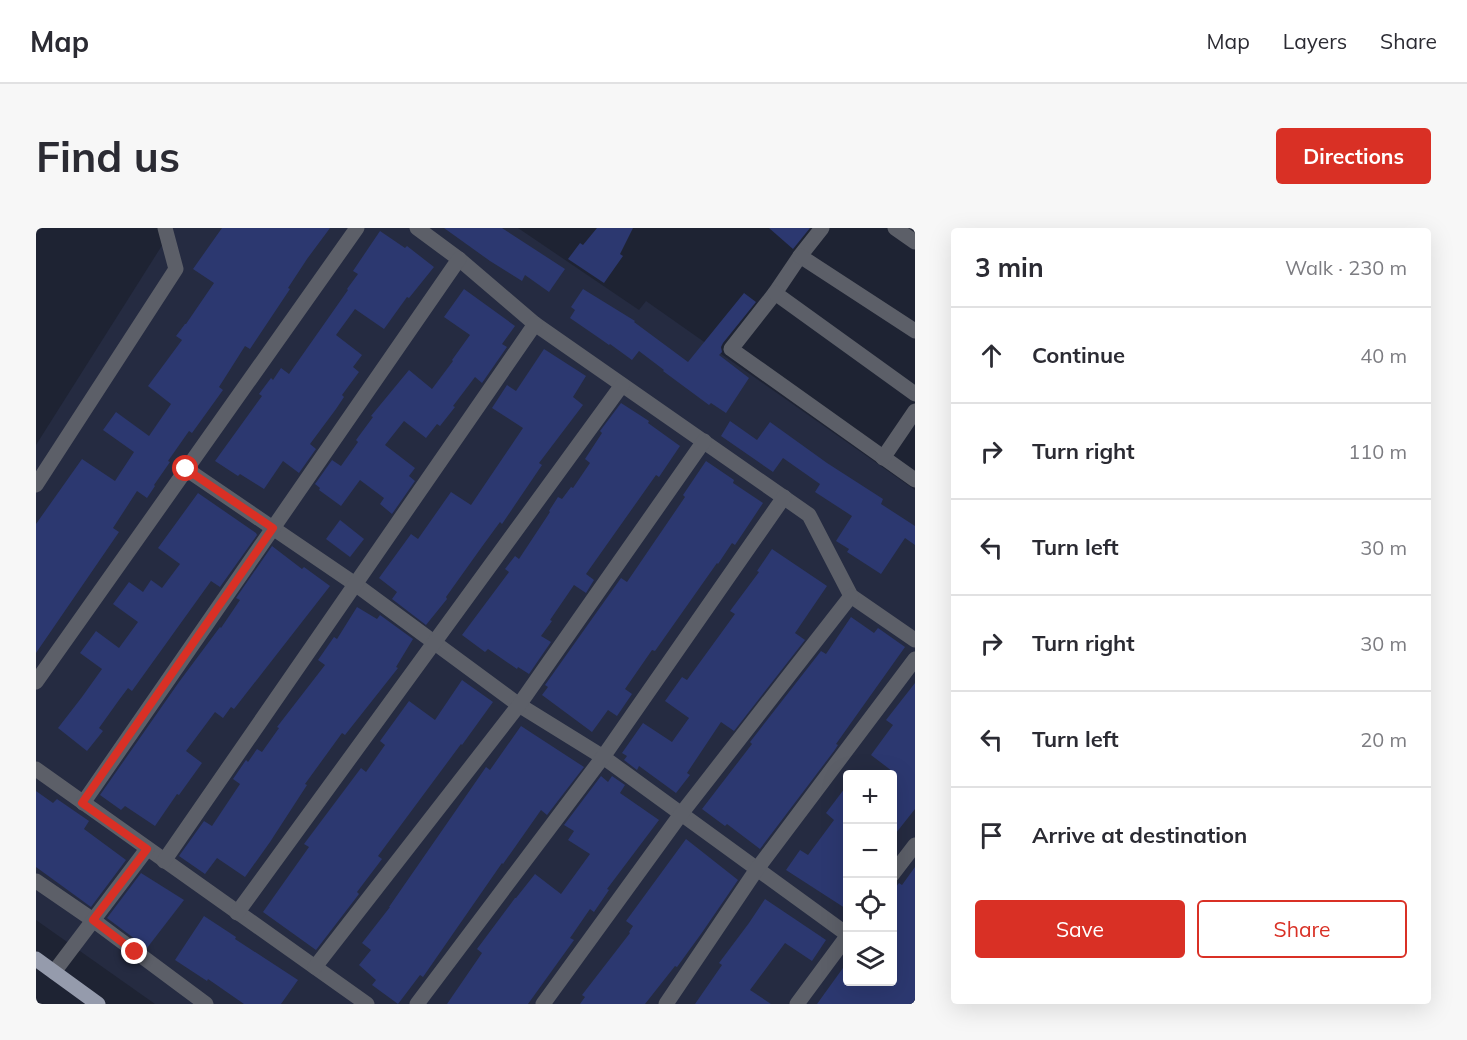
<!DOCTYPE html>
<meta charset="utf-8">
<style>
:root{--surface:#fff;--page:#f7f7f7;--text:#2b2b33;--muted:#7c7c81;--line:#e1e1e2;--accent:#d93025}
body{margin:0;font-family:Mulish,sans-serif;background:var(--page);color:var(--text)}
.controls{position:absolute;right:18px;bottom:18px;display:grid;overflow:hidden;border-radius:6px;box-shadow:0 6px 24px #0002}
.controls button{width:54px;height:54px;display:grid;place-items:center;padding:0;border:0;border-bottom:2px solid var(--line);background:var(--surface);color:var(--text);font:30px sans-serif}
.stop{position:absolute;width:18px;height:18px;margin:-14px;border:4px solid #d93025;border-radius:50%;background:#fff}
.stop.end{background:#d93025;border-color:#fff;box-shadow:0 2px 6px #0008}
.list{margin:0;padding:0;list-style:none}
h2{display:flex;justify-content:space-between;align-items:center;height:78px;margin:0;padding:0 24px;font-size:26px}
h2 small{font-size:20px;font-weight:400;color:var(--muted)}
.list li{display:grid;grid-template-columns:39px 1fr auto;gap:18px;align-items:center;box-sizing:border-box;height:96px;padding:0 24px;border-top:2px solid var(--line)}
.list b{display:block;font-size:22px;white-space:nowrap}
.list em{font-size:20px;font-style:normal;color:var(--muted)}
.actions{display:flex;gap:12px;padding:18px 24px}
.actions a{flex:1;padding:14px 0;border:2px solid var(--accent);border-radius:6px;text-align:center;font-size:21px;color:var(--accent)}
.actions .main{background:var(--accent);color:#fff}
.icon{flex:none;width:33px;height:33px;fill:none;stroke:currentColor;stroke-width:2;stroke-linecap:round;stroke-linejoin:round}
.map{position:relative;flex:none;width:879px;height:776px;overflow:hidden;border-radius:6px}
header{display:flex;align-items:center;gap:36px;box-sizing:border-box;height:84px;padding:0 30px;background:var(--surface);border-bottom:2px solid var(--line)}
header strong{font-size:28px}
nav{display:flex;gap:33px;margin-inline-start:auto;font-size:21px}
.intro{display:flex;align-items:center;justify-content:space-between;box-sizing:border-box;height:144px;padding:0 36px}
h1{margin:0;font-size:42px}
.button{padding:15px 27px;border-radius:6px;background:var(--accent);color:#fff;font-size:21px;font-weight:700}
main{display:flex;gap:36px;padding:0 36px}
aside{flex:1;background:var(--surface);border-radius:6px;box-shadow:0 6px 24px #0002}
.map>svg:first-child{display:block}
</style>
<header>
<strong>Map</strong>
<nav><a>Map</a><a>Layers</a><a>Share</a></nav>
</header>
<div class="intro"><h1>Find us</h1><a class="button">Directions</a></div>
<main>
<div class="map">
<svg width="879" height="776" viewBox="0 0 879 776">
<rect width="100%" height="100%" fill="#1e2333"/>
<path fill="#252b41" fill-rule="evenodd" d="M 137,0 L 482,0 L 603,82 L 610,73 L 879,262 L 879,776 L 119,776 L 0,692 L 0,217 ZM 812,546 L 856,546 L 856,754 L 812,754 Z"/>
<g fill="#2c3870">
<path d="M 186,0 L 294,0 L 271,31 L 252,60 L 254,61 L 214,121 L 209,118 L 183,159 L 187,162 L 156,205 L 153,203 L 132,233 L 134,234 L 118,257 L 119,258 L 111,270 L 101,263 L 77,300 L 83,304 L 0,425 L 0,296 L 46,231 L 79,253 L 98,224 L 67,202 L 80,184 L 113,208 L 135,176 L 112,158 L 146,112 L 140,108 L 149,96 L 150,96 L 178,55 L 157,41 Z"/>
<path d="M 408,0 L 466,0 L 529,41 L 513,64 L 489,47 L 486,53 L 454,33 Z"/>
<path d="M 561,0 L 597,0 L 584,26 L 587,28 L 568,55 L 532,31 L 544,15 L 547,17 Z"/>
<path d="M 733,0 L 774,0 L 757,21 Z"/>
<path d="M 344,3 L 369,20 L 371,18 L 398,39 L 373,70 L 371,69 L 348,101 L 319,81 L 300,107 L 326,127 L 317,139 L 323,144 L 306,167 L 308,169 L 300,181 L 274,216 L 280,221 L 263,245 L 247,233 L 228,261 L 204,246 L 202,248 L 179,233 L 226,168 L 223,166 L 235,150 L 237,152 L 245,140 L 253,146 L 312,62 L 311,61 L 322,46 L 317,43 Z"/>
<path d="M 428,61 L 479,98 L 466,116 L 471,119 L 446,155 L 439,149 L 417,178 L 419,179 L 404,198 L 401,196 L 390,210 L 368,193 L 349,217 L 379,240 L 373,248 L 379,253 L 356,286 L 344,276 L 348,270 L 324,252 L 305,278 L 283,262 L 284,260 L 279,256 L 296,232 L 305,238 L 322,214 L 320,212 L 337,189 L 335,188 L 373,142 L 396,161 L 417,133 L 416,132 L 434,107 L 408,89 Z"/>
<path d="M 547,61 L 599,93 L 598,94 L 652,134 L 708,65 L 720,74 L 687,115 L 685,119 L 686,124 L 683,127 L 713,150 L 690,185 L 675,175 L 673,177 L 627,143 L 628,142 L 603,123 L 596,132 L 574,116 L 573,117 L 566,112 L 534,90 L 539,82 L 535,79 Z"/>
<path d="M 508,121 L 550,148 L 537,169 L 547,177 L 503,235 L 506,237 L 466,296 L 464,294 L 445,320 L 410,369 L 411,371 L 390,397 L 356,371 L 361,364 L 343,350 L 375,306 L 382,311 L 415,264 L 435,277 L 487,200 L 456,180 L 471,157 L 480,163 Z"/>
<path d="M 585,175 L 613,193 L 612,195 L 644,218 L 623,249 L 620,247 L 550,346 L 558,352 L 550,365 L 538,357 L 514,392 L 516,393 L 505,408 L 515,414 L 493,446 L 482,439 L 481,441 L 452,421 L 449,424 L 426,407 L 473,344 L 469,341 L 479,328 L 483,331 L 514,284 L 513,283 L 522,269 L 526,271 L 535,259 L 537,260 L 554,235 L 549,231 L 566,205 L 564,203 Z"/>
<path d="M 694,193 L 721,212 L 734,194 L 791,235 L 847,271 L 845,276 L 879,298 L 879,317 L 869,310 L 845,346 L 811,324 L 813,321 L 800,313 L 816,288 L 779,264 L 784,256 L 747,230 L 737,244 L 685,208 Z"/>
<path d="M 670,233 L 698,252 L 697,255 L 727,275 L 699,317 L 696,315 L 682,336 L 681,335 L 619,423 L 616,422 L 589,461 L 596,466 L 581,488 L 572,482 L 556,504 L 506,467 L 512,459 L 509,457 L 585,350 L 591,354 L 649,269 L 647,267 Z"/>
<path d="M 162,265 L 220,305 L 221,307 L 184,359 L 175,353 L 96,463 L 92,460 L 83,472 L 63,500 L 67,503 L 51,523 L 22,500 L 46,469 L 66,441 L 44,425 L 60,403 L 83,420 L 102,394 L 77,376 L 93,354 L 107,364 L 115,352 L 126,360 L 144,336 L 122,320 Z"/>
<path d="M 304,292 L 328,311 L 314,329 L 290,311 Z"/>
<path d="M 236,318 L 266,341 L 268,339 L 294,358 L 198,481 L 195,479 L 187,490 L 179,484 L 150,523 L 166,535 L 143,567 L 141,566 L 119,598 L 89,578 L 85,582 L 64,567 L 143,454 L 184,399 L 185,400 L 204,372 L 200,370 Z"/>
<path d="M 736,321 L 791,358 L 759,405 L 769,412 L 698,503 L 685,494 L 651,545 L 654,547 L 640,565 L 603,538 L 601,542 L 588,532 L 591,528 L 586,525 L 607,495 L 636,514 L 653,490 L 629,473 L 646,449 L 651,452 L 699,386 L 694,383 L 723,344 L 721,343 Z"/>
<path d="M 321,379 L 341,391 L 344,387 L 377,411 L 360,439 L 362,440 L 309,507 L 306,505 L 269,556 L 271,557 L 234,614 L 209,649 L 181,630 L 169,646 L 143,628 L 168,593 L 176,598 L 204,556 L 197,551 L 210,532 L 212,534 L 221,521 L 226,524 L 243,500 L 241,499 L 289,437 L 282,432 L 298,409 L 301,411 Z"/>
<path d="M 815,389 L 838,405 L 842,400 L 869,419 L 800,516 L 802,517 L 798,523 L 724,621 L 691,596 L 689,598 L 666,581 L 716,516 L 714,514 L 785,423 L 790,426 Z"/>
<path d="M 426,452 L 457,474 L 426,517 L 425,516 L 342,628 L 346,631 L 321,664 L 323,666 L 280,722 L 227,684 L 273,619 L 268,616 L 325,540 L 330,544 L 349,517 L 344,513 L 373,473 L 399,492 Z"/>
<path d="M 879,455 L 879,581 L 856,610 L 856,543 L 835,527 L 857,497 L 850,492 Z"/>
<path d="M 485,498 L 548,539 L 511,587 L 505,582 L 467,636 L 466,635 L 387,749 L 384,747 L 362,776 L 336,757 L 340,752 L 323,737 L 335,722 L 326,715 L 354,679 L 353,679 L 450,539 L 454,542 Z"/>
<path d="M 565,548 L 572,554 L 576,548 L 589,557 L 584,565 L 623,592 L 571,661 L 573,662 L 558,684 L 554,681 L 534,710 L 538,712 L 492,776 L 411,776 L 446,725 L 441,721 L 479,670 L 480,670 L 499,646 L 525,666 L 554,626 L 532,612 L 538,603 L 528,597 Z"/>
<path d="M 812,556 L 812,682 L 750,642 L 764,622 L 772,627 L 798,592 L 790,585 Z"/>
<path d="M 0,563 L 17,575 L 21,571 L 53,593 L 48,601 L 90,632 L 55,679 L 0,639 Z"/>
<path d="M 650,611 L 702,652 L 665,706 L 641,739 L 639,738 L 609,776 L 544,776 L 549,769 L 546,767 L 594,705 L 593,704 L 597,698 L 590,693 Z"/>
<path d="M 879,639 L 879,776 L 781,776 L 812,733 L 812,753 L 856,753 L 856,664 L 863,655 L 866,657 Z"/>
<path d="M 105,645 L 148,672 L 111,720 L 71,690 Z"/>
<path d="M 729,671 L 790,712 L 776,733 L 749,715 L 714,762 L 735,776 L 659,776 L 686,737 L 683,735 L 713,695 Z"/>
<path d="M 168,688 L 200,709 L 199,711 L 262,752 L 245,776 L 208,776 L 172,751 L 171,753 L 139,732 Z"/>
</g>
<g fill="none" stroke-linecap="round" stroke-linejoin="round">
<g stroke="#5c5f68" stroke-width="15">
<path d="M 381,0 L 423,31 L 499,96 L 773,287 L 815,368 L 879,412"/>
<path d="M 786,0 L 764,28 L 739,65 L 695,121 L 879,252"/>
<path d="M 859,0 L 879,14"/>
<path d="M 764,28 L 879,103"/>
<path d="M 739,65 L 879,166"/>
<path d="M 847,230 L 879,183"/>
<path d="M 150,241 L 319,356 L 483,477 L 567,529 L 812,707"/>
<path d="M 0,257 L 140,41 L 129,0"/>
<path d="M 0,454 L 321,0"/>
<path d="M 0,541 L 331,776"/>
<path d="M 47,575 L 423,31"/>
<path d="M 128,633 L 499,96"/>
<path d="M 856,647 L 879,617"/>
<path d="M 0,653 L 57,692 L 170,776"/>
<path d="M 201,685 L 586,157"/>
<path d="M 279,739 L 483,477 L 668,213"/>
<path d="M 18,744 L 111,621"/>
<path d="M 381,776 L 567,529 L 748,269"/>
<path d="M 507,776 L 645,586 L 815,368"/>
<path d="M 630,776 L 721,641 L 879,431"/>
<path d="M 761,776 L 812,707"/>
</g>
<path stroke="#959bac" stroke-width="15" d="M 0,731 L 62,776"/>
</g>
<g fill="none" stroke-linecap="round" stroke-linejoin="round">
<path stroke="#d93025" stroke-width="8" d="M 99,724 L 57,692 L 111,621 L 46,575 L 237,300 L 150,241"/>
</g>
</svg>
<div class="controls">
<button>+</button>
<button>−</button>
<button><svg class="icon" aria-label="locate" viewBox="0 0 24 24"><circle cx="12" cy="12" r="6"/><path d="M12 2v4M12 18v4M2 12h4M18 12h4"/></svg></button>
<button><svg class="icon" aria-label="layers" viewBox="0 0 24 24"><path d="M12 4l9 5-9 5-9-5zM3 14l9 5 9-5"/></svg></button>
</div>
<div class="stop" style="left:150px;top:241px"></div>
<div class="stop end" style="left:99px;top:724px"></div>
</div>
<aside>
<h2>3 min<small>Walk · 230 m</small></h2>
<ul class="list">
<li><svg class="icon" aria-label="ahead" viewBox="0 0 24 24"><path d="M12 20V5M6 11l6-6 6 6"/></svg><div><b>Continue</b></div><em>40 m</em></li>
<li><svg class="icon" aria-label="right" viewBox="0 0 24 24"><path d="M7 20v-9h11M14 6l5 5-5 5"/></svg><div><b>Turn right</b></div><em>110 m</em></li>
<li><svg class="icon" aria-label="left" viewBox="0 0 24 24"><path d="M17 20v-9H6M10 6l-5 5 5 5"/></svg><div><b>Turn left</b></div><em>30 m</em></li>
<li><svg class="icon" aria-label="right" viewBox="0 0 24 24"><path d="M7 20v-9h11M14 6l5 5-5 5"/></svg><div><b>Turn right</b></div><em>30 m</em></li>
<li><svg class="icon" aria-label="left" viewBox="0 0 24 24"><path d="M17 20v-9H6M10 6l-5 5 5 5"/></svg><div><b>Turn left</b></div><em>20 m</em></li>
<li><svg class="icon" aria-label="arrive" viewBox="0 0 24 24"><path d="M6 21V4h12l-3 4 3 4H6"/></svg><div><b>Arrive at destination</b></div></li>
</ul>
<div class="actions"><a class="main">Save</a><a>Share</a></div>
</aside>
</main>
